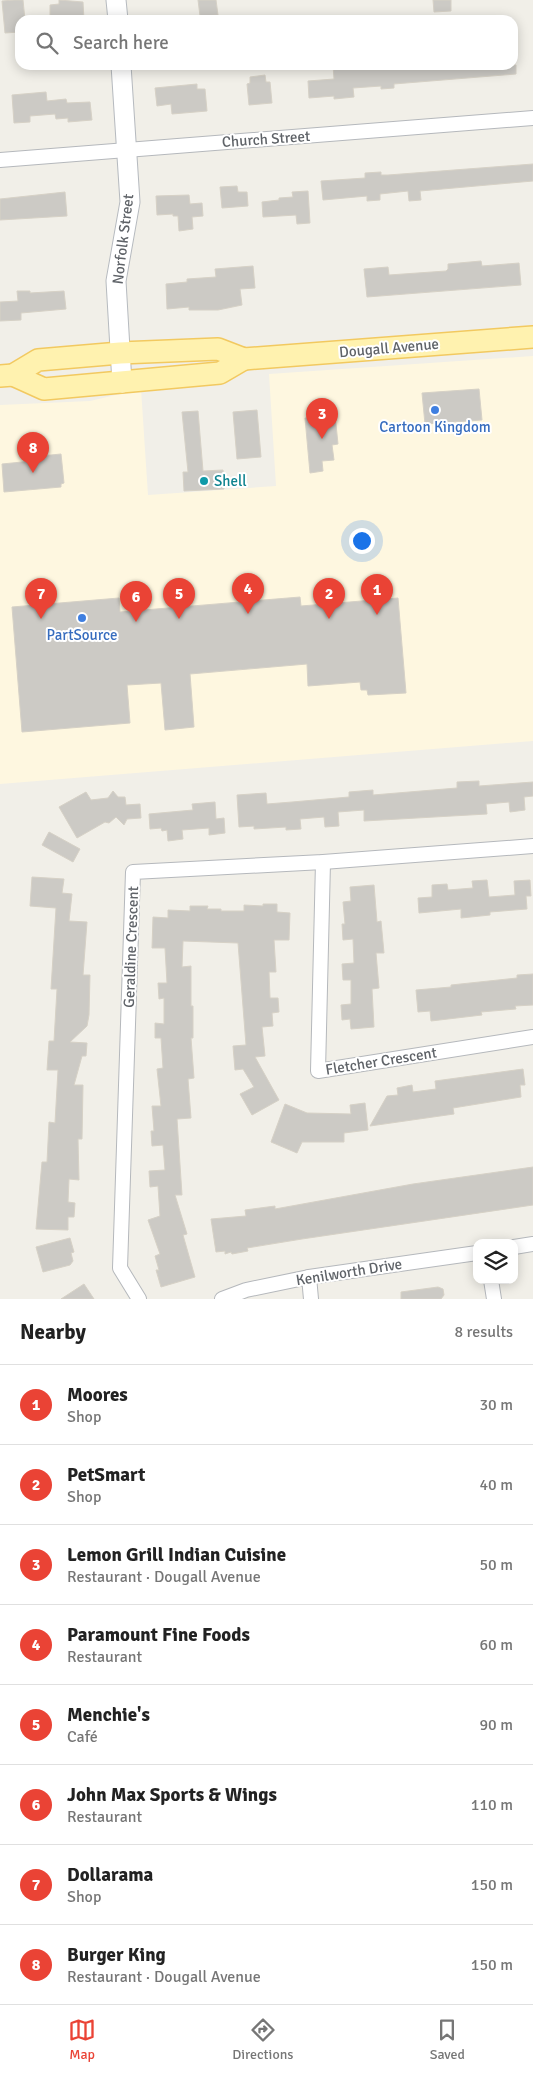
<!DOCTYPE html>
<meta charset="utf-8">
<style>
:root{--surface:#fff;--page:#f6f6f6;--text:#222;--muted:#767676;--line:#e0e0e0;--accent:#ea4335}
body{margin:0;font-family:Signika,sans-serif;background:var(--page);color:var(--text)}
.controls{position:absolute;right:15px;bottom:15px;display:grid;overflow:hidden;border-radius:10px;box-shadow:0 2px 12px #0003}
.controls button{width:45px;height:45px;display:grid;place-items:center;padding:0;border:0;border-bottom:1px solid var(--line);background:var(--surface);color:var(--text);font:25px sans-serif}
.you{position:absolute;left:361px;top:540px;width:18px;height:18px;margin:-12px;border:4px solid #fff;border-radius:50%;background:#1a73e8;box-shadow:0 0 0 8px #1a73e833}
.badge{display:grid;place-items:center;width:32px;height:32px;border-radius:50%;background:var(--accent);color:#fff;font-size:16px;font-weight:700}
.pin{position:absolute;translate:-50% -41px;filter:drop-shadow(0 1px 2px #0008)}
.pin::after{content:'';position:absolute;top:26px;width:18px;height:15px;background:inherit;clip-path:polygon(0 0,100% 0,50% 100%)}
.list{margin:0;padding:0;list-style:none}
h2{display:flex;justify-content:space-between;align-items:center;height:65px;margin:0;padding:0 20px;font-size:21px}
h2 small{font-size:16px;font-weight:400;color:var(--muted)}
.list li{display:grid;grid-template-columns:32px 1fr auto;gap:15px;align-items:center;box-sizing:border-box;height:80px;padding:0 20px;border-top:1px solid var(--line)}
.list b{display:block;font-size:19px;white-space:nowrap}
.list p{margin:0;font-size:16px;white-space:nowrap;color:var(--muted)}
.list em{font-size:16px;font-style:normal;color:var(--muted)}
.icon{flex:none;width:28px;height:28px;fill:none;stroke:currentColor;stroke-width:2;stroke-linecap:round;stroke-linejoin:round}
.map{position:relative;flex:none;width:533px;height:1299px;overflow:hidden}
.search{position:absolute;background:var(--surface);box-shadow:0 2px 12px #0003;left:15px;right:15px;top:15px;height:55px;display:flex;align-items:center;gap:12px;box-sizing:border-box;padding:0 18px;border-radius:15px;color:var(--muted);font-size:19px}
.sheet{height:705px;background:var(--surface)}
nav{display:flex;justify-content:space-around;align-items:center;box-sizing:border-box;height:70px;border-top:1px solid var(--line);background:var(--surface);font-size:14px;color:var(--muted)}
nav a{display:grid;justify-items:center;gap:2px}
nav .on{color:var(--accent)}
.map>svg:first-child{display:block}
</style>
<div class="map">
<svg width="533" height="1299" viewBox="0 0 533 1299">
<rect width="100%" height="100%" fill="#f1efe8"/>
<path fill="#fef7e0" d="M 533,356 L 533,741 L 0,784 L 0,405 L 90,401 L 141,389 L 148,495 L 276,486 L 269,374 Z"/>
<g fill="#cccac5" stroke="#d6d1c6">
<path d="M 14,0 L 23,0 L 25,20 L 20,20 L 20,32 L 5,33 L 2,1 Z"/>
<path d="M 59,0 L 83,2 L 84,20 L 50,20 L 50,5 L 59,4 Z"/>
<path d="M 198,0 L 216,0 L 218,15 L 200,16 Z"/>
<path d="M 433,0 L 451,0 L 451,11 L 434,12 Z"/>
<path d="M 333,65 L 516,65 L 516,74 L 394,84 L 394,88 L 381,89 L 381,86 L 353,88 L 354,97 L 334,99 L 334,96 L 309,98 L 308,81 L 334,79 Z"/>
<path d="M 265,75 L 266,82 L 270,82 L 272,103 L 249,105 L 247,84 L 250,83 L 250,77 Z"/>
<path d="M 197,84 L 197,89 L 205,89 L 207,111 L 172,114 L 171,104 L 157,106 L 155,88 Z"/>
<path d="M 46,92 L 47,101 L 66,99 L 67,103 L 90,102 L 92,120 L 68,122 L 68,118 L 56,119 L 55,114 L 30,116 L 30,122 L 14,123 L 12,95 Z"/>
<path d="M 533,164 L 533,181 L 420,191 L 421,200 L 409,201 L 408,191 L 380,194 L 380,200 L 367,201 L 367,196 L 323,200 L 321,181 L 365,178 L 365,173 L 381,172 L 381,175 L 388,175 Z"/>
<path d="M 237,186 L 238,192 L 247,192 L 248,206 L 222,208 L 220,187 Z"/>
<path d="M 308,191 L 310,223 L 297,224 L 296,215 L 263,217 L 262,202 L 279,200 L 279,198 L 293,197 L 292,192 Z"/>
<path d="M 65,192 L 67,216 L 0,220 L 0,199 Z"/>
<path d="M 189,195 L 190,204 L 202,203 L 203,216 L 192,217 L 193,229 L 179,231 L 178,216 L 173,216 L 173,214 L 157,215 L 156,196 Z"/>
<path d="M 481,261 L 482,266 L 519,263 L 521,285 L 367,297 L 364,269 L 388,267 L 389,275 L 446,271 L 448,269 L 448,264 Z"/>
<path d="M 253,266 L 255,288 L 240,289 L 242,305 L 218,310 L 189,310 L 189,307 L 167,309 L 166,284 L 187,282 L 187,279 L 216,277 L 215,269 Z"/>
<path d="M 17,291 L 30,291 L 30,293 L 64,291 L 66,309 L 21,313 L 21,320 L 0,321 L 0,302 L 18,301 Z"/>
<path d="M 479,389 L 482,420 L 425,424 L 422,393 Z"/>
<path d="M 334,405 L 338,444 L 332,445 L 334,460 L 322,461 L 323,471 L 310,473 L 305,418 L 310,418 L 309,407 Z"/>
<path d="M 257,410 L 261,457 L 237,459 L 233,412 Z"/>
<path d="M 198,411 L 203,471 L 223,470 L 224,489 L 184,491 L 183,472 L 188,472 L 182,412 Z"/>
<path d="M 61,454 L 64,483 L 61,484 L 61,487 L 4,492 L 2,464 L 32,461 L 31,457 Z"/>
<path d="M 300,597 L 301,606 L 398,598 L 406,693 L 368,695 L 367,690 L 361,690 L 360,682 L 308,686 L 307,664 L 190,674 L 194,727 L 165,730 L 161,683 L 127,685 L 130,723 L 22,732 L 12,607 L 119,598 L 120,612 Z"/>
<path d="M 479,781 L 479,786 L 533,782 L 533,796 L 524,797 L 525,810 L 510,812 L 509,802 L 486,804 L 487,814 L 364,821 L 364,810 L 338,812 L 339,826 L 325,827 L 324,817 L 300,819 L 301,829 L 286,830 L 286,827 L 254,829 L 254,826 L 239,827 L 237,795 L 266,793 L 267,804 L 292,802 L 349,797 L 349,792 L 373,790 L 373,795 L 457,788 L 457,782 Z"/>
<path d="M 113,791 L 118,797 L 125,797 L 126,805 L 140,804 L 141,818 L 127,819 L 124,825 L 116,817 L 109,823 L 105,822 L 77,838 L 59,807 L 86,792 L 91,800 L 108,798 Z"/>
<path d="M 215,802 L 216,819 L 224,818 L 225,833 L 209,835 L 209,828 L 182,830 L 183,839 L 168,841 L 167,830 L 162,831 L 161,828 L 150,829 L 149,814 L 193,810 L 192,804 Z"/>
<path d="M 49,832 L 80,849 L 73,862 L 42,845 Z"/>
<path d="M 32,877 L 64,879 L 62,893 L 72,894 L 69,921 L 87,922 L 83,975 L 90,975 L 89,1015 L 87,1026 L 70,1042 L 87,1043 L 86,1056 L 82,1056 L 74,1085 L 83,1085 L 82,1139 L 78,1139 L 79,1180 L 69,1179 L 68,1202 L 75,1203 L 74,1217 L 68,1217 L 68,1230 L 36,1229 L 42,1162 L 47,1162 L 49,1122 L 55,1123 L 58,1070 L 47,1070 L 49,1041 L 54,1041 L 57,989 L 51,989 L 56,908 L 30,906 Z"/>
<path d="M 487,880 L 489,897 L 515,895 L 514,881 L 530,880 L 531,896 L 526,896 L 527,909 L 490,912 L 490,915 L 461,918 L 461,909 L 419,913 L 418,898 L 432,897 L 432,885 L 447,884 L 448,890 L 473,888 L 472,881 Z"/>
<path d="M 374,885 L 377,922 L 381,921 L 384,953 L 376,953 L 379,988 L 372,989 L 374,1027 L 351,1029 L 350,1019 L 342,1020 L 341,1005 L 351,1004 L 351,980 L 343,980 L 342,964 L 354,963 L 353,939 L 343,940 L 342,924 L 345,924 L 343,902 L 351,901 L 350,887 Z"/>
<path d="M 263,904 L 277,904 L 277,912 L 290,913 L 289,940 L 274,940 L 276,972 L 269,972 L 270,998 L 278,998 L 279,1012 L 272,1013 L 273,1026 L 262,1027 L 265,1056 L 255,1057 L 279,1100 L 252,1115 L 240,1094 L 254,1087 L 243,1069 L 235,1070 L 233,1046 L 246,1045 L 238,943 L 183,941 L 182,967 L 191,966 L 191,1006 L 193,1006 L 193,1038 L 191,1038 L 194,1078 L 188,1079 L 191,1118 L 177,1119 L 182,1195 L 175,1195 L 187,1234 L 183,1235 L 195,1277 L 161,1287 L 156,1270 L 159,1270 L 155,1256 L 160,1254 L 148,1220 L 160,1216 L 158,1186 L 150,1187 L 149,1171 L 165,1170 L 163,1145 L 152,1146 L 151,1131 L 154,1131 L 152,1106 L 161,1106 L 157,1069 L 163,1068 L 161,1038 L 155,1038 L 155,1023 L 164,1024 L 164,998 L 159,999 L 158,983 L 167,983 L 165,948 L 152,948 L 153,917 L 168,918 L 168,910 L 190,911 L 190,906 L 208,906 L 207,909 L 221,909 L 221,911 L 244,911 L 244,905 L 263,906 Z"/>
<path d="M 533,974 L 533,1005 L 515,1006 L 516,1009 L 481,1012 L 482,1015 L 431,1021 L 430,1011 L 418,1012 L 416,990 L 451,987 L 451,985 L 517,978 L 517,975 Z"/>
<path d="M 523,1069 L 525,1085 L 520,1085 L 521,1097 L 453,1108 L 454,1114 L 370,1126 L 387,1096 L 398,1095 L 397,1088 L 412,1085 L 413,1092 L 436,1089 L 435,1081 Z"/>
<path d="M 365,1103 L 368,1130 L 344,1133 L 344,1142 L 302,1142 L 297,1153 L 271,1142 L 285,1104 L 307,1113 L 351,1114 L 350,1105 Z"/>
<path d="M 533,1167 L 533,1205 L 302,1239 L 247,1248 L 248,1251 L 232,1254 L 231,1252 L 225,1254 L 225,1251 L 216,1252 L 211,1219 L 246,1216 L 245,1210 L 275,1206 L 275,1209 L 413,1184 Z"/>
<path d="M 70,1238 L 74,1252 L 71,1253 L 73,1261 L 70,1265 L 43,1272 L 36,1247 Z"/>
<path d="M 84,1284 L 94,1299 L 61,1299 Z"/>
<path d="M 438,1287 L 443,1289 L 444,1295 L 441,1299 L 401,1299 L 401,1292 Z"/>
</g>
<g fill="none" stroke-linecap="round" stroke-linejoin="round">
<g stroke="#b5b8bc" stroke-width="16">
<g id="street">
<path d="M 0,160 L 533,118"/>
<path d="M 323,862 L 318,1071 L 533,1037"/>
<path d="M 514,1247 L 533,1244"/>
<path d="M 309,1277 L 311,1299"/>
<path d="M 491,1280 L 494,1299"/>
<path d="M 139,1299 L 120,1268 L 133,872 L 323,862 L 533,846"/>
<path d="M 222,1299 L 246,1290 L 309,1277 L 477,1253"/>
</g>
</g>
<g stroke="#b6babf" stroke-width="21">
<g id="secondary">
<path d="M 116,0 L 118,20"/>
<path d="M 121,65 L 130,202 L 116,281 L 122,383"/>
</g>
</g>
<g stroke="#f2c960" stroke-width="24">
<g id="primary">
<path d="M 13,375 L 44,389 L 220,373 L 244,359"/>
<path d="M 0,376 L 13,375 L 38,360 L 120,353 L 218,349 L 244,359 L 533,337"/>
</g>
</g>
<use href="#street" stroke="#fff" stroke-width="14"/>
<use href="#secondary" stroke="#fff" stroke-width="19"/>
<use href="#primary" stroke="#fff2af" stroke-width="21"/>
</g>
<g fill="#3f7fe0" stroke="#fff" stroke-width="2">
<circle cx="435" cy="410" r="5"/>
<circle cx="82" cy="618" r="5"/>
</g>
<circle fill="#0f9aa8" stroke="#fff" stroke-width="2" cx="204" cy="481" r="5"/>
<g text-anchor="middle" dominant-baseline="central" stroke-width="4" stroke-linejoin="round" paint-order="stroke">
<g font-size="15" fill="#5f6368" stroke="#fff">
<text transform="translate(266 139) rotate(-4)">Church Street</text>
<text transform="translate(123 239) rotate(-83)">Norfolk Street</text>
<text transform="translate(389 348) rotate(-5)">Dougall Avenue</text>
<text transform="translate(131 947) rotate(-88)">Geraldine Crescent</text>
<text transform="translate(381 1061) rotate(-9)">Fletcher Crescent</text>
<text transform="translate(349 1272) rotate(-9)">Kenilworth Drive</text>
</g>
<g font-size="15" fill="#366cbe" stroke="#fff">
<text x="435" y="427">Cartoon Kingdom</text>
<text x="82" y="635">PartSource</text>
</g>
<g font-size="15" fill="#0d838f" stroke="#fff" text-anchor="start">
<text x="214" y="481">Shell</text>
</g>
</g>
</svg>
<div class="controls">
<button><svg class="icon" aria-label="layers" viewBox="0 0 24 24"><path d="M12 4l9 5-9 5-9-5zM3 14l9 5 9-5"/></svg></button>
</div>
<div class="you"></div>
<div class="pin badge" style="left:377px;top:615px">1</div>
<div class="pin badge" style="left:329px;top:619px">2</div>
<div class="pin badge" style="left:322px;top:439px">3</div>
<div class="pin badge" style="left:248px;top:614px">4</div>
<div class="pin badge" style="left:179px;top:619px">5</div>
<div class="pin badge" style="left:136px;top:622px">6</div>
<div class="pin badge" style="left:41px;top:619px">7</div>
<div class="pin badge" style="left:33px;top:473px">8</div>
<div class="search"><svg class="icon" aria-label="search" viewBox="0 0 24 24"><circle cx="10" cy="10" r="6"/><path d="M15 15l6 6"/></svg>Search here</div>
</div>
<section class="sheet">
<h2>Nearby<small>8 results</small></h2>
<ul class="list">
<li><span class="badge">1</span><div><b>Moores</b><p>Shop</p></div><em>30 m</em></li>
<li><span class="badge">2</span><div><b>PetSmart</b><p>Shop</p></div><em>40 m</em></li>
<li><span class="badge">3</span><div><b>Lemon Grill Indian Cuisine</b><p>Restaurant · Dougall Avenue</p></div><em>50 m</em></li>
<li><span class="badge">4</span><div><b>Paramount Fine Foods</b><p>Restaurant</p></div><em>60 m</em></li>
<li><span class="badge">5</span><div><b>Menchie's</b><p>Café</p></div><em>90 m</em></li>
<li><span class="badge">6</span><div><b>John Max Sports &amp; Wings</b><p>Restaurant</p></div><em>110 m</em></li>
<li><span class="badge">7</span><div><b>Dollarama</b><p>Shop</p></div><em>150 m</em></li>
<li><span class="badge">8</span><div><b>Burger King</b><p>Restaurant · Dougall Avenue</p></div><em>150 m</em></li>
</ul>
</section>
<nav>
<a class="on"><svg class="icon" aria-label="map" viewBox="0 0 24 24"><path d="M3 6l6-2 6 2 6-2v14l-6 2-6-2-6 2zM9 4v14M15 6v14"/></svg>Map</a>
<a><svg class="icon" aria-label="directions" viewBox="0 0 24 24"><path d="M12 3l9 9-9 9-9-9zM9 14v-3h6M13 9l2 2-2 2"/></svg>Directions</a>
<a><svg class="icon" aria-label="saved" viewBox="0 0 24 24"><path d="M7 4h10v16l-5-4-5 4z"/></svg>Saved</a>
</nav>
